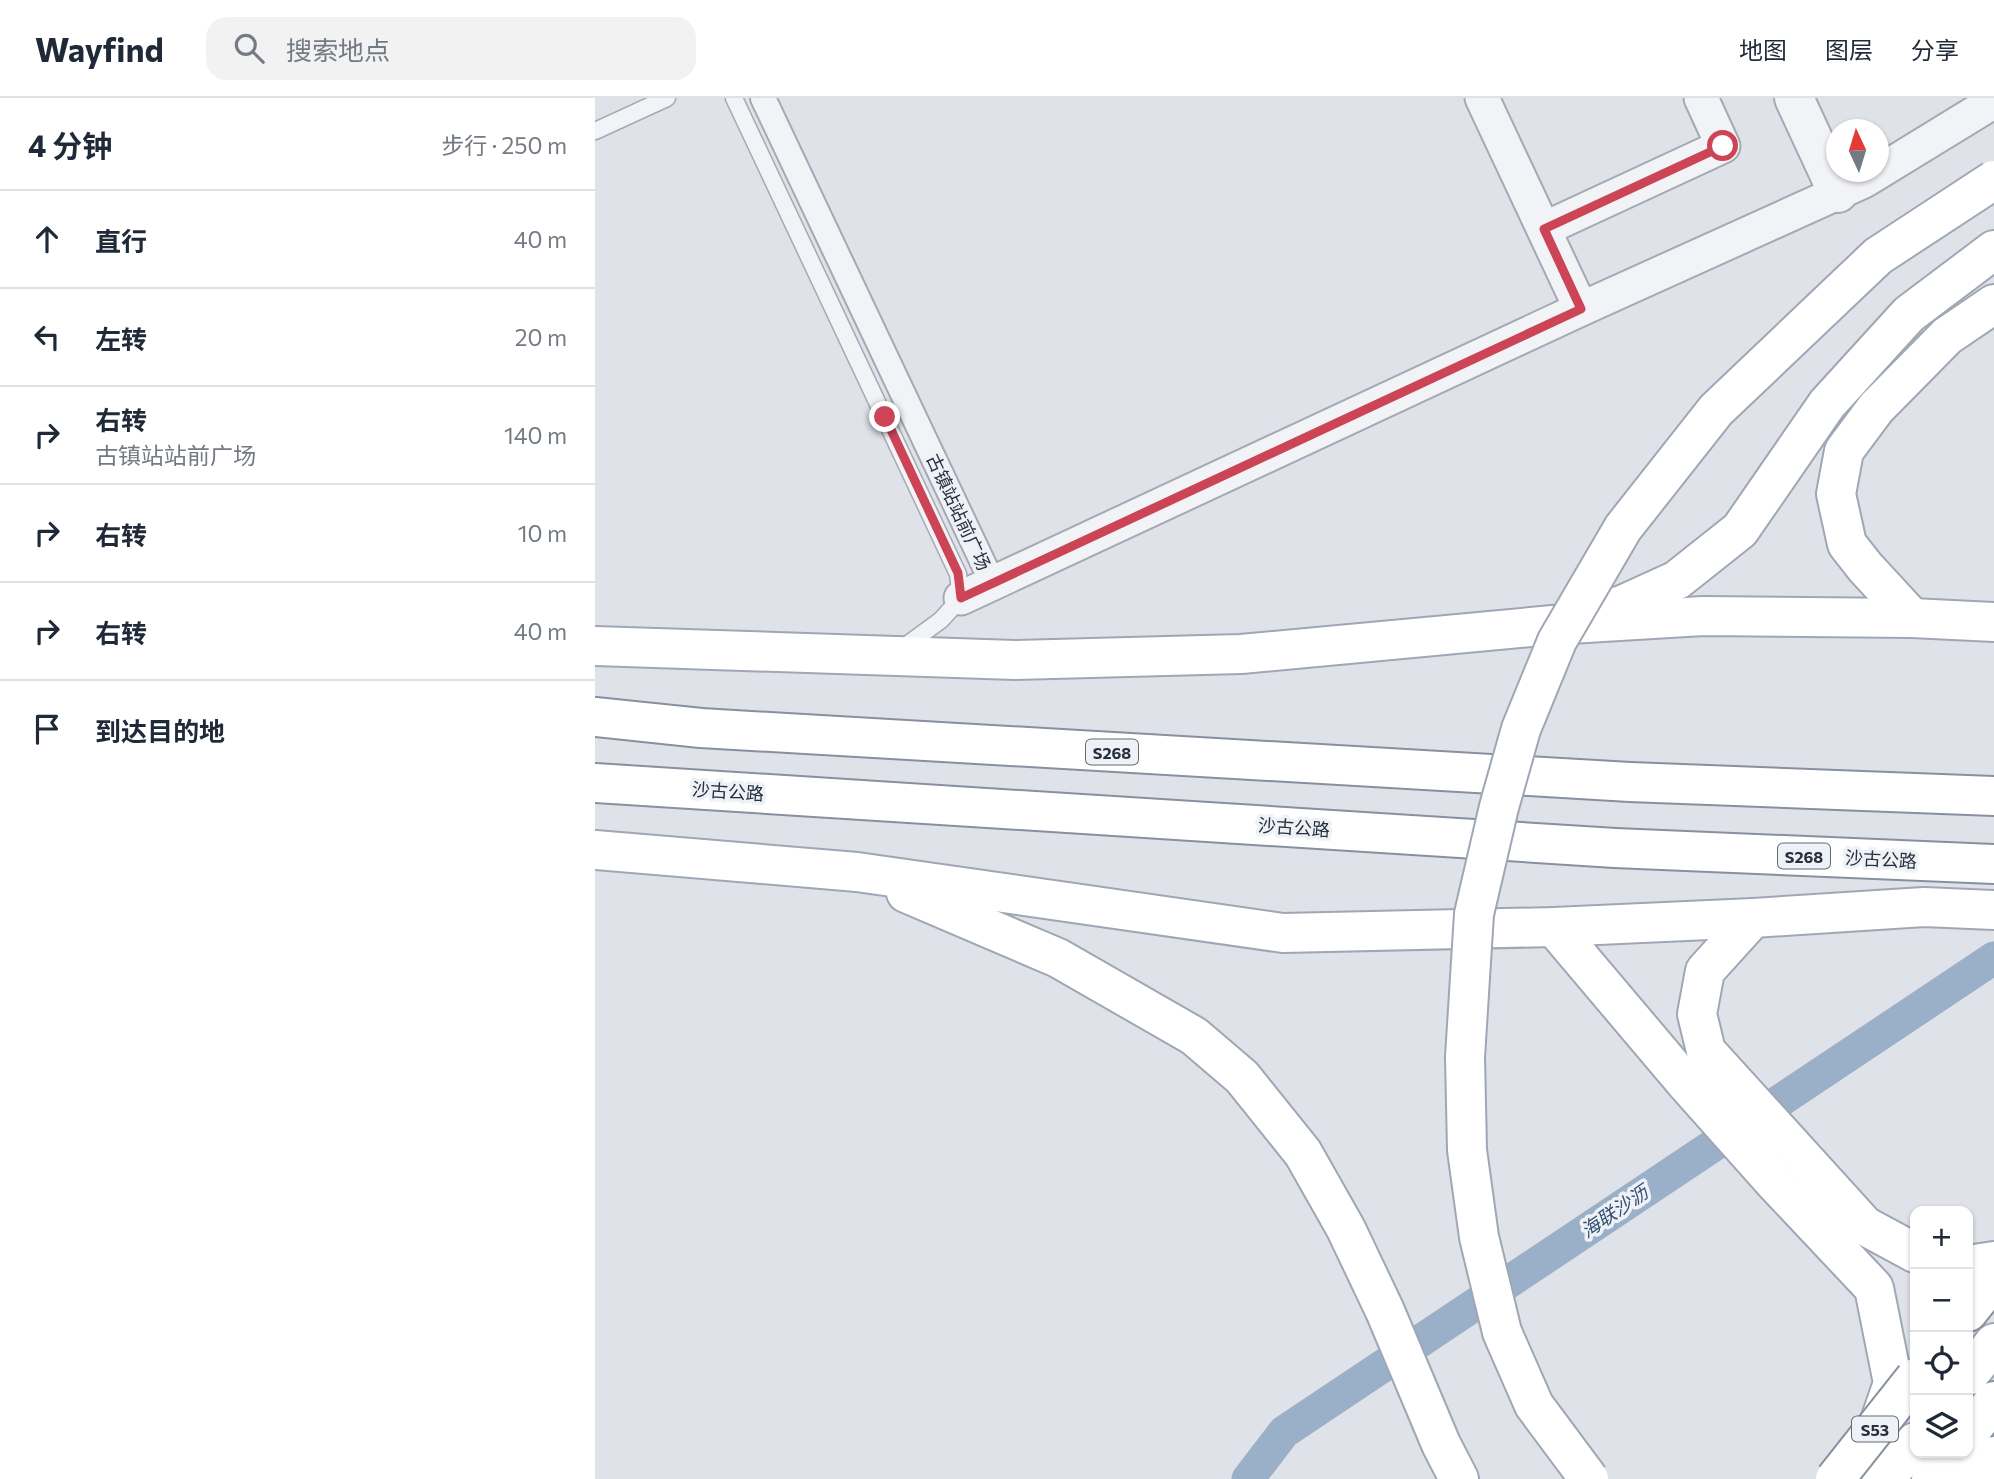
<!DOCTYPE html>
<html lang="zh">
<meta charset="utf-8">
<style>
:root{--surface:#fff;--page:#f2f2f3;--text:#1f2937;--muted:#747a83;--line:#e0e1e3}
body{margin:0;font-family:Commissioner,"Noto Sans SC",sans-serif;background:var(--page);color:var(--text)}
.controls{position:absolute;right:21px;bottom:21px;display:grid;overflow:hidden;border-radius:14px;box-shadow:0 2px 5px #0004}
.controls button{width:63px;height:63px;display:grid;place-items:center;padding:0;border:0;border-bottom:2px solid var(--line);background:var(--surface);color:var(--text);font:35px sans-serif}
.compass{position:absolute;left:1231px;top:21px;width:63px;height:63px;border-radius:50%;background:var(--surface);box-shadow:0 2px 5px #0004;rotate:356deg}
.stop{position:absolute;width:21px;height:21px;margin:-16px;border:5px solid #cc4557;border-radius:50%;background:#fff}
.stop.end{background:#cc4557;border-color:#fff;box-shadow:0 2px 7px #0008}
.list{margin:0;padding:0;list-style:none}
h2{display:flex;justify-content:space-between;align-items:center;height:91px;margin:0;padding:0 28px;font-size:30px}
h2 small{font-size:23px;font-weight:400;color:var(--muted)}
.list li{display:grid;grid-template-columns:46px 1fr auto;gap:21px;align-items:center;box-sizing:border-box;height:98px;padding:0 28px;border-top:2px solid var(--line)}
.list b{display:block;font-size:26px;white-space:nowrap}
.list p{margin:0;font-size:23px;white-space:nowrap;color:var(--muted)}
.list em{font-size:23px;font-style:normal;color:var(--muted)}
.icon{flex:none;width:38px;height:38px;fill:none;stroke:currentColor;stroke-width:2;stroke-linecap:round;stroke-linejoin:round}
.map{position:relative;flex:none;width:1399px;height:1381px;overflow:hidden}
header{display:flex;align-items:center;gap:42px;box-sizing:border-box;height:98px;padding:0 35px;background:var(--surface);border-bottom:2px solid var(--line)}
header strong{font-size:33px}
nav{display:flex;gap:38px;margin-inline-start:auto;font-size:24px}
.search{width:490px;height:63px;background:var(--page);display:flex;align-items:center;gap:18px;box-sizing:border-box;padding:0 24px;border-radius:21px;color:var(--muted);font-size:26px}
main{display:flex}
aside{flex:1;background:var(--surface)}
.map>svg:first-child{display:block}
</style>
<header>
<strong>Wayfind</strong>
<div class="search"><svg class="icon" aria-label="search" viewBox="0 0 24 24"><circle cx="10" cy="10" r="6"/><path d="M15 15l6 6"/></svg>搜索地点</div>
<nav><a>地图</a><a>图层</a><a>分享</a></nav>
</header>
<main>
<aside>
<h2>4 分钟<small>步行 · 250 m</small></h2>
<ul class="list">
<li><svg class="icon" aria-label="ahead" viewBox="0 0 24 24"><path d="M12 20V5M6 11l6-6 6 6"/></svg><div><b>直行</b></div><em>40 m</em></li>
<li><svg class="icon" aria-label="left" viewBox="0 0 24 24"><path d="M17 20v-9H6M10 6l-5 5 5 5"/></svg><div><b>左转</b></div><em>20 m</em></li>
<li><svg class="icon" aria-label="right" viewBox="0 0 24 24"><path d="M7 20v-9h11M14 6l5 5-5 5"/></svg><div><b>右转</b><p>古镇站站前广场</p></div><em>140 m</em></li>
<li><svg class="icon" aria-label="right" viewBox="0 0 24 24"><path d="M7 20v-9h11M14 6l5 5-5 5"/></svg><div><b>右转</b></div><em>10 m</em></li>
<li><svg class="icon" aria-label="right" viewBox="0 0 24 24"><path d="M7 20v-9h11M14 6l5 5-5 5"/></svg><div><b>右转</b></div><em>40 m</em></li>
<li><svg class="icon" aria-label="arrive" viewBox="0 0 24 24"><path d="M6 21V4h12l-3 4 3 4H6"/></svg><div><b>到达目的地</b></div></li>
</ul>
</aside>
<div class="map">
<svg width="1399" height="1381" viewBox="0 0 1399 1381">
<rect width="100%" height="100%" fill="#dfe2e8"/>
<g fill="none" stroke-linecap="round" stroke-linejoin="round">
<path stroke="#9ab0c8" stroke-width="33" d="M 653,1381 L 689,1334 L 1399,860"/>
<g stroke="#a4a9b2" stroke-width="19">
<g id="service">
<path d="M 139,0 L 363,476 L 366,500 L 346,522 L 305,552"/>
<path d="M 0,33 L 72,0"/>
</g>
</g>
<g stroke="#a4a9b2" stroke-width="28">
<path id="pedestrian" d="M 168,0 L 398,486 L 410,480"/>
</g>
<g stroke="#a4a9b2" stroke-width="37">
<g id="minor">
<path d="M 887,0 L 986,211"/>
<path d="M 949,131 L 1128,48 L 1106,0"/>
<path d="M 366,500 L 986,211 L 1269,83 L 1393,7 L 1399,1"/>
</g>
</g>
<g stroke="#a4a9b2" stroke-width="42">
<path id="tertiary" d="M 1199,0 L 1243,95"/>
</g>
<g stroke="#9fa7b4" stroke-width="42">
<g id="primary">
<path d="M 1006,513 L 1027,507 L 1082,482 L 1145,432 L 1232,306 L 1314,216 L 1399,152"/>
<path d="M 1317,520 L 1270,469 L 1252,446 L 1241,396 L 1249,353 L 1281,310 L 1352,238 L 1399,206"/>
<path d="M 0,548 L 420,562 L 646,556 L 958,527 L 1108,518 L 1317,520 L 1399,524"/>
<path d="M 0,752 L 262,774 L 688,835 L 959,829 L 1158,820 L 1329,809 L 1399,812"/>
<path d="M 311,795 L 463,860 L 599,938 L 647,979 L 708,1055 L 751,1131 L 790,1213 L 846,1346 L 864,1381"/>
<path d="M 1158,820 L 1110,873 L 1102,916 L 1111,953 L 1270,1128 L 1320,1155"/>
<path d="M 959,829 L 1090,984 L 1181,1086 L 1279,1190 L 1298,1285 L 1265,1381"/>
<path d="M 1373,1167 L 1399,1163"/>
<path d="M 1373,1278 L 1399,1245"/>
<path d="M 1291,1381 L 1320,1344"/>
<path d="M 1378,1381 L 1399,1358"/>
</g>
</g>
<g stroke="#87909f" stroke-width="42">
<g id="trunk">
<path d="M 0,619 L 106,630 L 1035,684 L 1399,698"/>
<path d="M 0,685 L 1020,750 L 1399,766"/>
</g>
</g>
<g stroke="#87909f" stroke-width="42">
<g id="motorway">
<path d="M 1373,1214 L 1399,1181"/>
<path d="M 1373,1336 L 1399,1303"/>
<path d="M 1336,1381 L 1358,1355"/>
</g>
</g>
<use href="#service" stroke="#f2f3f7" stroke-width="16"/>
<use href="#pedestrian" stroke="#f2f3f7" stroke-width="24"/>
<use href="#minor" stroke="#f2f3f7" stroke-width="33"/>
<use href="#tertiary" stroke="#f2f3f7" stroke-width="38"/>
<use href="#primary" stroke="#fff" stroke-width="38"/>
<use href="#trunk" stroke="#fff" stroke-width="38"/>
<use href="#motorway" stroke="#fff" stroke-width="38"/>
<g stroke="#9fa7b4" stroke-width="42" stroke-linecap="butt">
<path id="primary-bridge" d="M 994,1381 L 939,1307 L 907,1234 L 884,1139 L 872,1052 L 870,959 L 879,816 L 904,709 L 926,631 L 962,543 L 1028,430 L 1121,312 L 1283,158 L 1399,82"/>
</g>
<g stroke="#87909f" stroke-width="42" stroke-linecap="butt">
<path id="motorway-bridge" d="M 1240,1381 L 1320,1280"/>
</g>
<use href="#primary-bridge" stroke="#fff" stroke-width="38"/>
<use href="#motorway-bridge" stroke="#fff" stroke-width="38"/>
</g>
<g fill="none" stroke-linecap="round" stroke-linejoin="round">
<path stroke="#cc4557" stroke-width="9" d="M 290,319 L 363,475 L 366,500 L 986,211 L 949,131 L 1128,48"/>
</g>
<g text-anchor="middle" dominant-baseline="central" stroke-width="7" stroke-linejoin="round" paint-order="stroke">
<g fill="#eef1f6" stroke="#636a76" stroke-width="2">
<rect x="491" y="641.5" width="52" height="25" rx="5"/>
<rect x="1183" y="745.5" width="52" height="25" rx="5"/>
<rect x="1257" y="1318.5" width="46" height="25" rx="5"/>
</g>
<g font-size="16" font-weight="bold" fill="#28303f">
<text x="517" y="654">S268</text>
<text x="1209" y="758">S268</text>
<text x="1280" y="1331">S53</text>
</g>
<g font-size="18" fill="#28303f" stroke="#eef1f6">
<text transform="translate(364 414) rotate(65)">古镇站站前广场</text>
<text transform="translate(133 693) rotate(4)">沙古公路</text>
<text transform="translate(699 729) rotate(4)">沙古公路</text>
<text transform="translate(1286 761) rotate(3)">沙古公路</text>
</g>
<g font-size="19" font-style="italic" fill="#334e72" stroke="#eef1f6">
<text transform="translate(1019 1113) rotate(-34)">海联沙沥</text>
</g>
</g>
</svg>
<div class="controls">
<button>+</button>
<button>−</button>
<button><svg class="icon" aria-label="locate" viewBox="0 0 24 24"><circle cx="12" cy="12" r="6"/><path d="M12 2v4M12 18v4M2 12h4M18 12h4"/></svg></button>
<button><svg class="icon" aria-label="layers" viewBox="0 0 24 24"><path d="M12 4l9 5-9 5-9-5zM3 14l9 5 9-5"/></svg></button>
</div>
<svg class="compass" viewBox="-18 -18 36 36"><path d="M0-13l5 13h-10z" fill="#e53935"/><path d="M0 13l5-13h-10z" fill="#747a83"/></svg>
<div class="stop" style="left:1128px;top:48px"></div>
<div class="stop end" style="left:290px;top:319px"></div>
</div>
</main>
